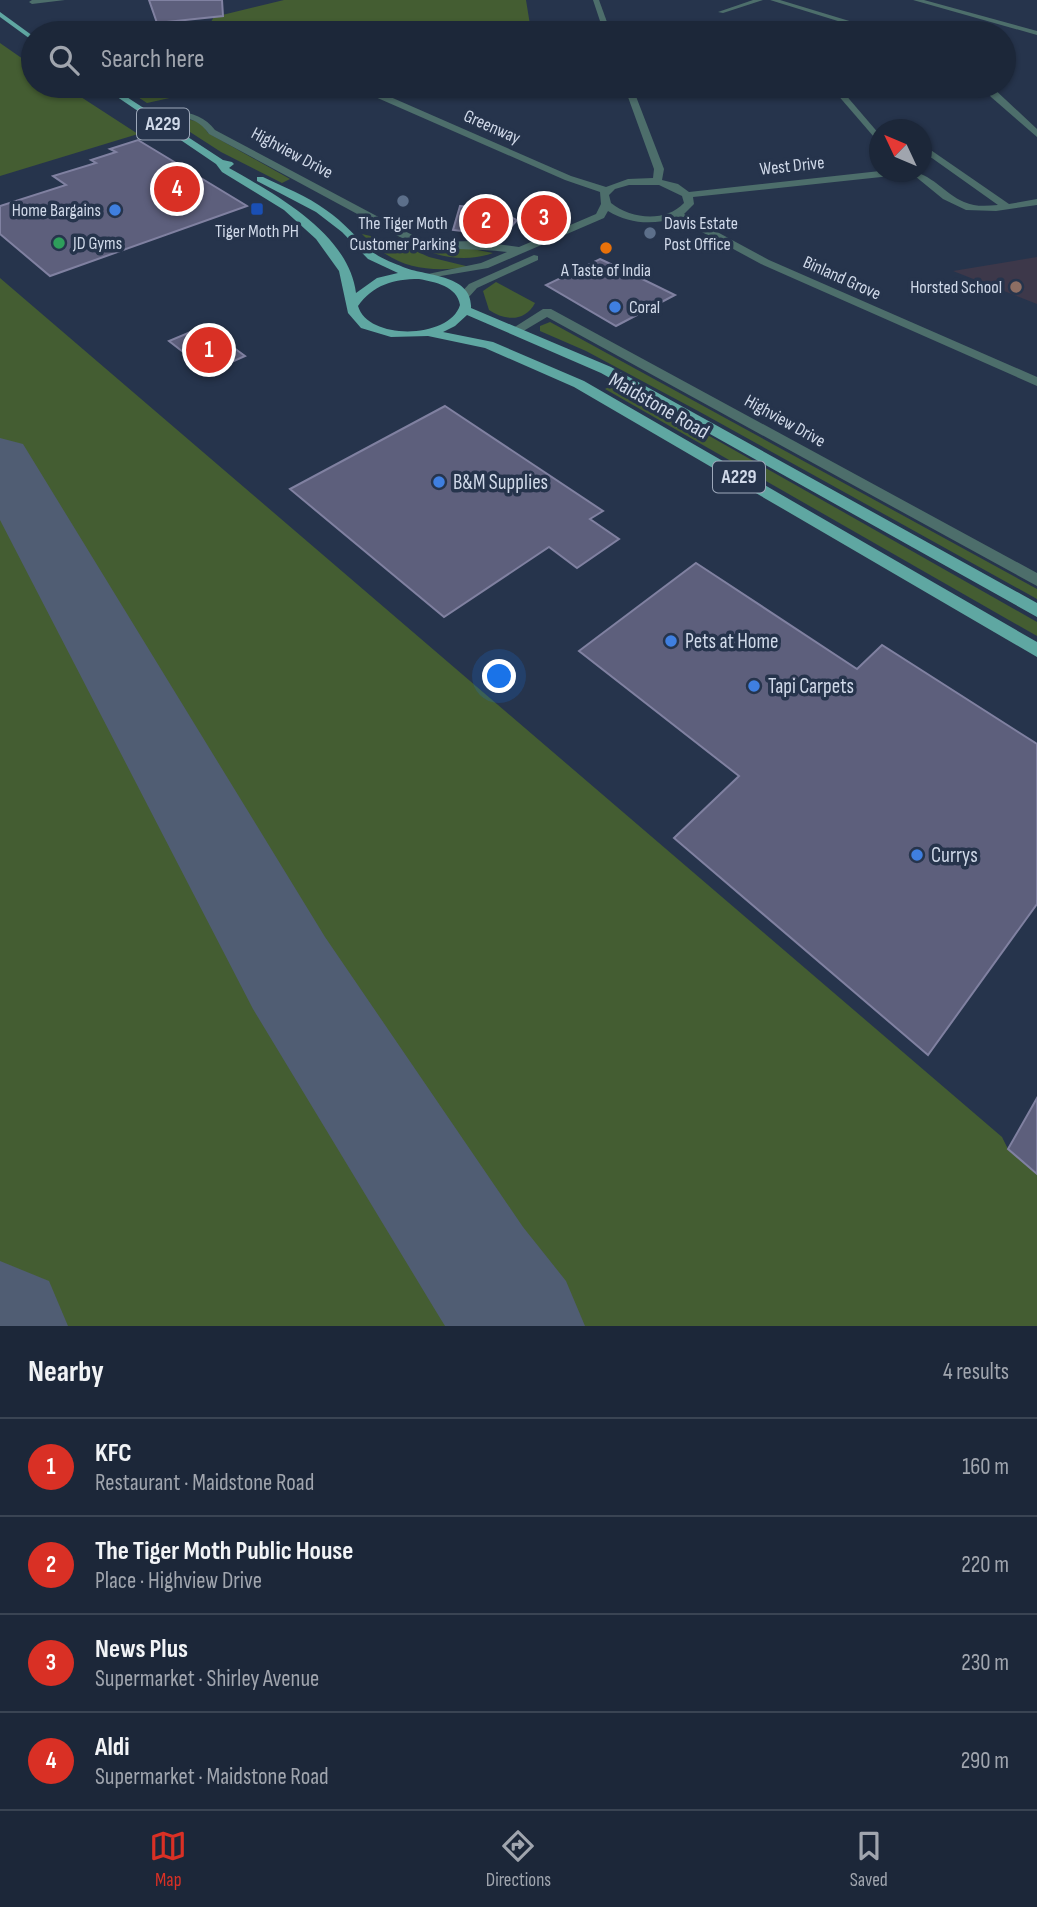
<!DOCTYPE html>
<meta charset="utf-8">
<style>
:root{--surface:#1c2739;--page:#293344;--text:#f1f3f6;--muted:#a0a5ae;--line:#3a4453;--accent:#d93025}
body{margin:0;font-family:"Sofia Sans Condensed",sans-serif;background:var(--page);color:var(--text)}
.compass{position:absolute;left:869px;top:119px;width:63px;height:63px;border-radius:50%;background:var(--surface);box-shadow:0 2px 5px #0004;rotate:314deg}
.you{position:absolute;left:500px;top:677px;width:24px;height:24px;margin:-18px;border:5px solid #fff;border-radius:50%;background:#1a73e8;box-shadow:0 0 0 10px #1a73e833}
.badge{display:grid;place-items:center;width:46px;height:46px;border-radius:50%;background:var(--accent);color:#fff;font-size:23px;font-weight:700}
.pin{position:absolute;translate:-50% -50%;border:4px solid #fff;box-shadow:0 2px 7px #0006}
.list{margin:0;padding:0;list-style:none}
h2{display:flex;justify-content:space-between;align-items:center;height:91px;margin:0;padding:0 28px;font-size:30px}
h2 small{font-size:23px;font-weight:400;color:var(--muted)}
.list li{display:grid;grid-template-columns:46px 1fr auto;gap:21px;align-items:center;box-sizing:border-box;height:98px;padding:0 28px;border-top:2px solid var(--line)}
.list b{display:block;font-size:26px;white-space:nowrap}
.list p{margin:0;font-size:23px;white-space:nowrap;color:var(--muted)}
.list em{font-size:23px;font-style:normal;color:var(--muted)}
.icon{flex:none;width:38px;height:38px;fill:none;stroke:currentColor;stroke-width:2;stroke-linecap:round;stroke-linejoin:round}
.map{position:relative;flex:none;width:1037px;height:1326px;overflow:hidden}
.search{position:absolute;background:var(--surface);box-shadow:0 2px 5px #0004;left:21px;right:21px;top:21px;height:77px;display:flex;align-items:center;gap:18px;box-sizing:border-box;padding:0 24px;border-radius:38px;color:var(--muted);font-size:26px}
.sheet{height:483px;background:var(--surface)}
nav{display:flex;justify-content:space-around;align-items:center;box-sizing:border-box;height:98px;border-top:2px solid var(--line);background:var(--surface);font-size:19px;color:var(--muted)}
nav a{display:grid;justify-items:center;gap:4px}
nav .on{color:var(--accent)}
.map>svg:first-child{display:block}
</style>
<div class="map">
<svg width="1037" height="1326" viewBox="0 0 1037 1326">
<rect width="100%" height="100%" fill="#26344c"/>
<path fill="#3d384a" d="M 1037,257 L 1037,304 L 953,271 Z"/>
<g fill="#445d32">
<path d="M 284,0 L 526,0 L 531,31 L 431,31 L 373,25 L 360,33 L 194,33 L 207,28 L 214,17 Z"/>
<path d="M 0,43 L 33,66 L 33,86 L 64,86 L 138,134 L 0,176 Z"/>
<path d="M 121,86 L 224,86 L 147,103 Z"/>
<path d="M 175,117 L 201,122 L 208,133 L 290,179 L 282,183 L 221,152 L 173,121 L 171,120 Z"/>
<path d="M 362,234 L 396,242 L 429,257 L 470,267 C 425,273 394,268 362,234 Z"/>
<path d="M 397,237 L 425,248 L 462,247 L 493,253 C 459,265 427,254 397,237 Z"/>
<path d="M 0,278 L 1002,1137 L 1008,1149 L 1037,1174 L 1037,1326 L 0,1326 Z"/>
<path d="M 496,282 L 535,303 C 525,322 505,321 489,310 L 483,291 Z"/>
<path d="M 550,322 L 1037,589 L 1037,599 L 700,412 L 586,351 L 540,331 L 540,326 Z"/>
<path d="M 616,383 L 1037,622 L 1037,636 L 605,389 Z"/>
</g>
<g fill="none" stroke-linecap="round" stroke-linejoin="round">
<g fill="#505d73" fill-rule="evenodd">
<path d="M 0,438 L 23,444 L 325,937 L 523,1227 L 566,1281 L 585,1326 L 445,1326 L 437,1313 L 253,1009 L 0,520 Z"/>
<path d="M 0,1261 L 49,1281 L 68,1326 L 0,1326 Z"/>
</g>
</g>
<g fill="#5d5f7c" stroke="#8081a1" stroke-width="2">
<path d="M 149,0 L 222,0 L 223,16 L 157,23 Z"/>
<path d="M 138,140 L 247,206 L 50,276 L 0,234 L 0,206 L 66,185 L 53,176 L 96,163 L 91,160 L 116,152 L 110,149 Z"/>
<path d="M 460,206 L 493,209 L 517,220 L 503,236 L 453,230 Z"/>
<path d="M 600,259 L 634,275 L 675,295 L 616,326 L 546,285 Z"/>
<path d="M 200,328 L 208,329 L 245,356 L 216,369 L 205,369 L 169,341 Z"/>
<path d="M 445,406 L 603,511 L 590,519 L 619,539 L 577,568 L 549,547 L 444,617 L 290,489 Z"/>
<path d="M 696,563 L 857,669 L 882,645 L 1037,744 L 1037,904 L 928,1055 L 674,838 L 739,776 L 579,651 Z"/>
<path d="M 1037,1098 L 1037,1174 L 1008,1149 Z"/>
</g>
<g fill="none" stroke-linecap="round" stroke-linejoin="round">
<g fill="#4d6e6b" fill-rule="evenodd">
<path d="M 65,0 L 32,4 L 29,2 L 32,0 Z"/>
<path d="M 593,0 L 599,0 L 611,33 L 604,33 Z"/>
<path d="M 753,0 L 763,0 L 723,13 L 718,12 Z"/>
<path d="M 770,0 L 780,0 L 889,33 C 875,34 862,24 849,25 C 837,25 827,33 815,33 L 841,22 Z"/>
<path d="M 913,0 L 924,0 L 1037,31 L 1037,35 Z"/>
<path d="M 362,86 L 371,86 L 379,92 L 571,176 L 606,187 L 628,179 L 653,178 L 654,169 L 624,86 L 632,86 L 664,169 L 662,180 L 678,184 L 689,192 L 880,171 L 904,172 L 900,175 L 693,197 L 694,204 L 684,214 L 769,260 L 1037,377 L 1037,386 L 761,264 L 676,218 C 653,225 629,224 608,211 L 604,218 L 488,268 L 423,279 L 423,275 L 481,263 L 507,252 C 475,248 443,251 411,243 L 209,134 C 195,114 177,116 155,122 L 151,119 C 172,107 200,110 215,130 L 418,238 L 435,242 L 473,241 L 519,247 L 596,214 L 601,204 L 600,192 L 565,180 L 373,96 ZM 629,185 L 659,185 L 682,196 L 684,203 C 665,223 631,219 611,203 L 609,195 L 615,189 Z"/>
<path d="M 830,86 L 838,86 L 880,135 L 880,144 Z"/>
<path d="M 983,86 L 991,86 L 1037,129 L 1037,137 L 991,97 Z"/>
<path d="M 922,144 L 1009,204 L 1037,199 L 1037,205 L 996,211 L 966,210 L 943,199 L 910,172 C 930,172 945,194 964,202 C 975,207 986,206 998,205 L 922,151 Z"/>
<path d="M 534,255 L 538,256 L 538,260 L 477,288 L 468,298 L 458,296 L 469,284 Z"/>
<path d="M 543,309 L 551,309 L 1037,573 L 1037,586 L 547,317 L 520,333 L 510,330 Z"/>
</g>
<g fill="#5fa7a2" fill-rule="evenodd">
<path d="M 0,12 L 33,36 L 33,41 L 0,17 Z"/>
<path d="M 101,86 L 110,86 L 223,160 L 232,162 L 234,164 L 229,168 C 275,194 349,234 356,293 L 377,278 L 398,273 L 368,259 L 342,232 L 316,212 L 257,181 L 257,177 L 263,177 C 284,187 307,196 326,210 C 344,222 357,239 374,253 C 382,259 394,263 403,267 C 424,276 473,274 471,308 L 611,367 L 1037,603 L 1037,617 L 601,373 L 467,315 L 455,326 L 443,332 L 493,342 L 584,381 L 1037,642 L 1037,657 L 574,387 L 485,348 L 428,336 L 391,337 L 361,328 L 348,313 L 339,271 L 316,239 L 284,210 L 222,172 L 216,164 ZM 419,279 C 435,282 457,286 460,305 C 450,339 368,341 358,306 C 373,285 393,279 419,279 Z"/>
</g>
</g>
<g fill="#5c6f8a" stroke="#26344c" stroke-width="2.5">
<circle cx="403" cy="201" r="7"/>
<circle cx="650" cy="233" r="7"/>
</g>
<rect fill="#1a4fb4" stroke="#26344c" stroke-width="2.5" x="250" y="202" width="14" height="14" rx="3.5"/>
<g fill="#3f7fe0" stroke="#26344c" stroke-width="2.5">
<circle cx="115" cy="210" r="7"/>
<circle cx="615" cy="307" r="7"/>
<circle cx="439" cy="482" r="7"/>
<circle cx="671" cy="641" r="7"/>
<circle cx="754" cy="686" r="7"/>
<circle cx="917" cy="855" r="7"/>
</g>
<circle fill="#2e9e5b" stroke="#26344c" stroke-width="2.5" cx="59" cy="243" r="7"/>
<circle fill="#e8710a" stroke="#26344c" stroke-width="2.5" cx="606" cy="248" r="7"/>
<circle fill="#8d6e63" stroke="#26344c" stroke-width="2.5" cx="1016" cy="287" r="7"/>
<g text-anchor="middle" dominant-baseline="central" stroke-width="7" stroke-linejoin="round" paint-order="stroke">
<g font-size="18" fill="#d0d9e9" stroke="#26344c">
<text transform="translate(492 127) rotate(24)">Greenway</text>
<text transform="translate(292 153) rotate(28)">Highview Drive</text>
<text transform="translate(792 166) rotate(-6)">West Drive</text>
<text transform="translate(842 278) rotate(24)">Binland Grove</text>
<text transform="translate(785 421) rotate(29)">Highview Drive</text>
</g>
<g font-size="18" fill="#d0d9e9" stroke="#26344c">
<text x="101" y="210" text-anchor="end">Home Bargains</text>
<text x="403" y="223">The Tiger Moth<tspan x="403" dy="21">Customer Parking</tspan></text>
<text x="664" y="223" text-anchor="start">Davis Estate<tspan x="664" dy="21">Post Office</tspan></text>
<text x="257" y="231">Tiger Moth PH</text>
<text x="73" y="243" text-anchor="start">JD Gyms</text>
<text x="606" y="270">A Taste of India</text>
<text x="1002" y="287" text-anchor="end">Horsted School</text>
<text x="629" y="307" text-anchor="start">Coral</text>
</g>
<g fill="#26344c" stroke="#9da8ba" stroke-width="2">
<rect x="137" y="108.5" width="52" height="31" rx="5"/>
<rect x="713" y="461.5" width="52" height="31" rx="5"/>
</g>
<g font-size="19" font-weight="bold" fill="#d0d9e9">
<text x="163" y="124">A229</text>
<text x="739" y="477">A229</text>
</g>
<g font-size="21" fill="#d0d9e9" stroke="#26344c">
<text transform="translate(659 406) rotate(30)">Maidstone Road</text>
</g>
<g font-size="21" fill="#d0d9e9" stroke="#26344c" text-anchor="start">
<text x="453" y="482">B&amp;M Supplies</text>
<text x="685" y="641">Pets at Home</text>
<text x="768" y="686">Tapi Carpets</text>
<text x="931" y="855">Currys</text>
</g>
</g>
</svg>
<svg class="compass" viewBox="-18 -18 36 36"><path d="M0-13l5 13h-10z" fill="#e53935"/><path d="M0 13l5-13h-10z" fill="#a0a5ae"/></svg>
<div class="you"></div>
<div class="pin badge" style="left:209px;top:350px">1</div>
<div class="pin badge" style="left:486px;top:221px">2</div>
<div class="pin badge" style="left:544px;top:218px">3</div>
<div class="pin badge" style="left:177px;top:189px">4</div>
<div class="search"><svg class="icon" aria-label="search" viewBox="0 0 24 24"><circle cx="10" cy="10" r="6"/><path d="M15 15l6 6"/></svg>Search here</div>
</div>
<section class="sheet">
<h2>Nearby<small>4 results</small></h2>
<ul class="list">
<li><span class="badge">1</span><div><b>KFC</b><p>Restaurant · Maidstone Road</p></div><em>160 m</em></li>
<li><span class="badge">2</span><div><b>The Tiger Moth Public House</b><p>Place · Highview Drive</p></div><em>220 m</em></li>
<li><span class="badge">3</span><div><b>News Plus</b><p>Supermarket · Shirley Avenue</p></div><em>230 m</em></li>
<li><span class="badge">4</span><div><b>Aldi</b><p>Supermarket · Maidstone Road</p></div><em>290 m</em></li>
</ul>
</section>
<nav>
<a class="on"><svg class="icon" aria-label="map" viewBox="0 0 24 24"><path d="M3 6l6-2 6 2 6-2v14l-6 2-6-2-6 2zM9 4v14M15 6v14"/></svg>Map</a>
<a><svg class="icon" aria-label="directions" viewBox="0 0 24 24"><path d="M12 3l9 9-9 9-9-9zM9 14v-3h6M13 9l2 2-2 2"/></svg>Directions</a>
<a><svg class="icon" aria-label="saved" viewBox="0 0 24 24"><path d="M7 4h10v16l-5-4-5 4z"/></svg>Saved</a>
</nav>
